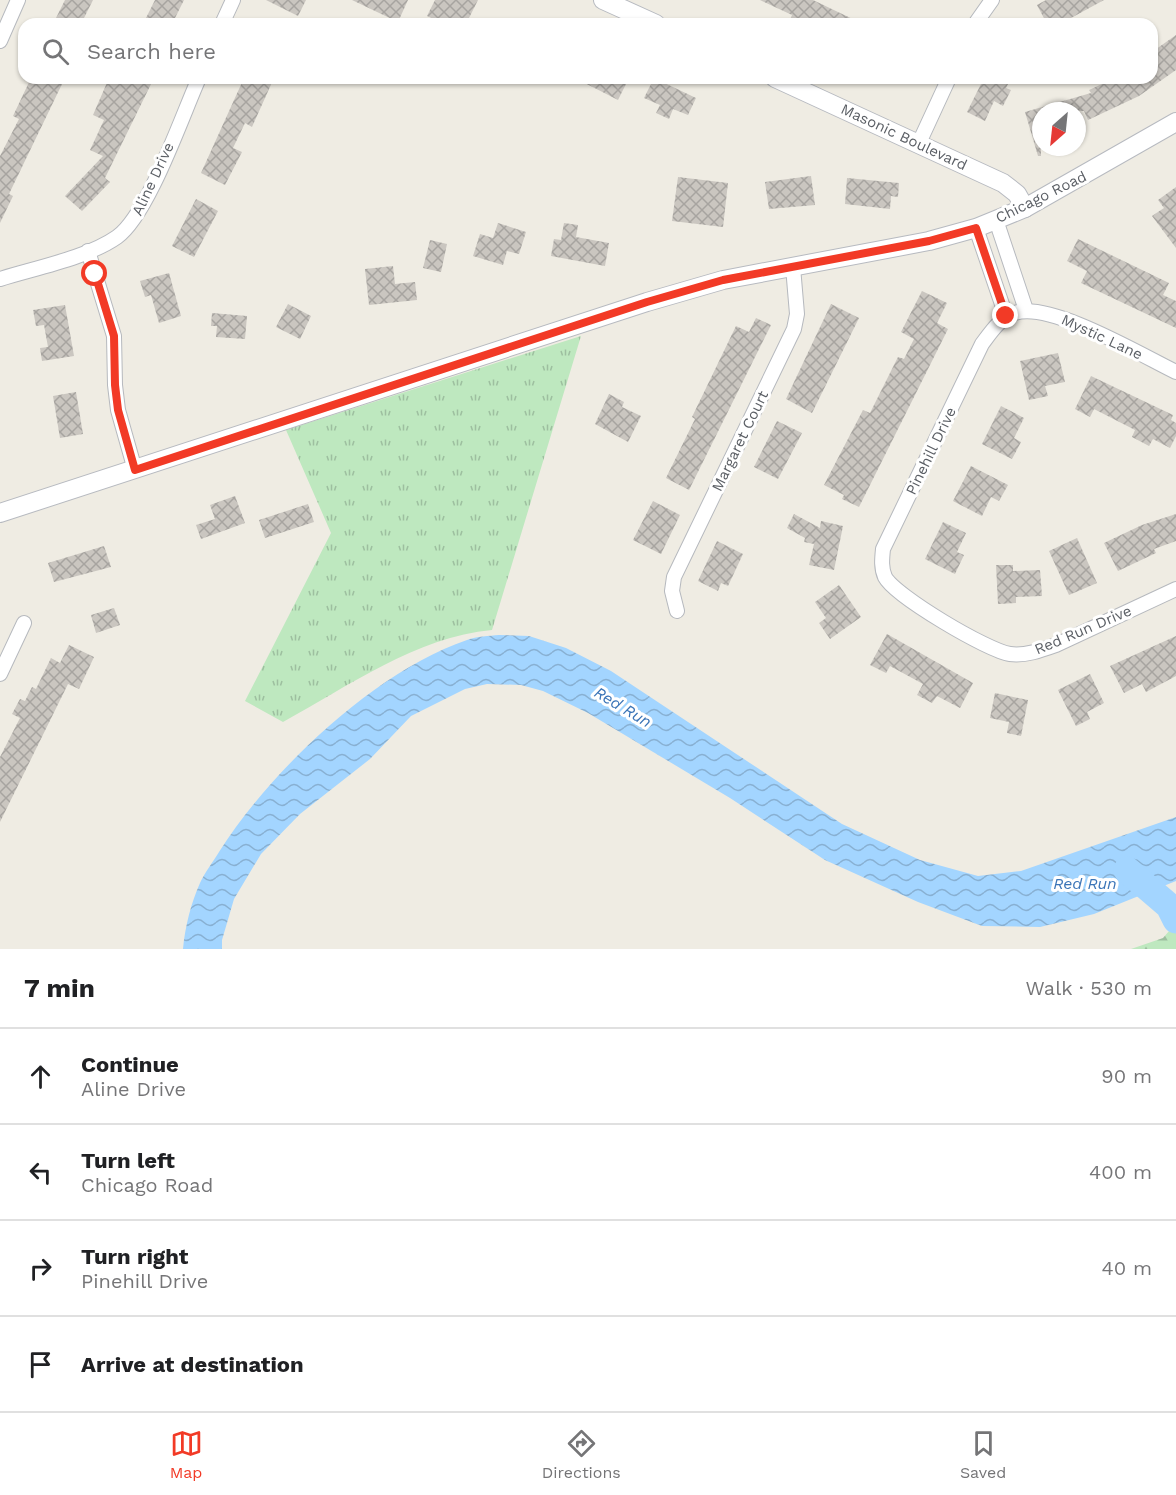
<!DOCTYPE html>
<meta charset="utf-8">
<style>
:root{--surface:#fff;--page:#f2f2f2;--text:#202124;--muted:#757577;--line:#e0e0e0;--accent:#f23a26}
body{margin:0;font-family:"Work Sans",sans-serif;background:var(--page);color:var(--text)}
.compass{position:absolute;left:1032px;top:102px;width:54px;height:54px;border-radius:50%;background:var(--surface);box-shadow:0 2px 4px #0004;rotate:207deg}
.stop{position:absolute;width:18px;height:18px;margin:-14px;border:4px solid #f23a26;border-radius:50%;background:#fff}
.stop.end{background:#f23a26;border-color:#fff;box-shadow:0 2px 6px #0008}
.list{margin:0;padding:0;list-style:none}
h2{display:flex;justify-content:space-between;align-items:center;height:78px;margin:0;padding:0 24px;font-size:26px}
h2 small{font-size:20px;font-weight:400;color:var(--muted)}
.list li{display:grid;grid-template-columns:39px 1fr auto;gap:18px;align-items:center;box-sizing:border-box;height:96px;padding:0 24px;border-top:2px solid var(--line)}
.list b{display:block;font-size:22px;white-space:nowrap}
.list p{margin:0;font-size:20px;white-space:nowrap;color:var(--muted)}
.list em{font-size:20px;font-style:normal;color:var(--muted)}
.icon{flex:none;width:33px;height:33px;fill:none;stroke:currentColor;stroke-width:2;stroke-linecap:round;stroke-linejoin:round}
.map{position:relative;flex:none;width:1176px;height:949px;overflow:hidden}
.search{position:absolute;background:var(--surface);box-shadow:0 2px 4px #0004;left:18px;right:18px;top:18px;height:66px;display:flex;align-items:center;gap:15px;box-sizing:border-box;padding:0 21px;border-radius:18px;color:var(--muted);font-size:22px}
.sheet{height:462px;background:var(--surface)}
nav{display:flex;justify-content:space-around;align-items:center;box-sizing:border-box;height:84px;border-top:2px solid var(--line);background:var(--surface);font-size:16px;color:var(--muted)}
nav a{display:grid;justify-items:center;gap:3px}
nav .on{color:var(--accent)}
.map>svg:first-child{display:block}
</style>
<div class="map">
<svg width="1176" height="949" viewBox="0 0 1176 949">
<defs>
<pattern id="grass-tufts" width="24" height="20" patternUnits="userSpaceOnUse" patternTransform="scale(1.5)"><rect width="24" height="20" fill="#bee8bf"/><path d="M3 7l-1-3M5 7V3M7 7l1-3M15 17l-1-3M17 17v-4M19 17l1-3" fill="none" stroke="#9dbf9f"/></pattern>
<pattern id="forest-firs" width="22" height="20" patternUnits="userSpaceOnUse" patternTransform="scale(1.5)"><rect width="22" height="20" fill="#bee8bf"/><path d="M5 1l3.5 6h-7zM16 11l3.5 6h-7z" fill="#9dbf9f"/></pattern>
<pattern id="water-waves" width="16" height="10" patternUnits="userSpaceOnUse" patternTransform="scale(1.5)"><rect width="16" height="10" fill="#a3d5ff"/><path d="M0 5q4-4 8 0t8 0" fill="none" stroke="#88b0d2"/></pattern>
<pattern id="building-cross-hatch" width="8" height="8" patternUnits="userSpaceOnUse" patternTransform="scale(1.5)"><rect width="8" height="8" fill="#cac6c0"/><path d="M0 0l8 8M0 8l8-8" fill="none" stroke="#a7a4a0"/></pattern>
</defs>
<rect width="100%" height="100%" fill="#efece3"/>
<path fill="url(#grass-tufts)" d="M 581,336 L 492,630 C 416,637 349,686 283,722 L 245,701 L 331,533 L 286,430 Z"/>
<path fill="url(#forest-firs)" d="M 1176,923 L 1176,949 L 1131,949 L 1163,938 Z"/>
<path fill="url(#water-waves)" d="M 499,635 L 529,636 L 566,648 L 611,671 L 842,824 L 920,860 L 978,876 L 1021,871 L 1176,817 L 1176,881 L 1094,914 L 1040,927 L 982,926 L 918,902 L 825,860 L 730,798 L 588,713 L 543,691 L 521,685 L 487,684 L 465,689 L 411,716 L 370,759 L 300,814 L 261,854 L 234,899 L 222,940 L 222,949 L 183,949 C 185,927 191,903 200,883 C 205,872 213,862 219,852 C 271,770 374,672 467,640 C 477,636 489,636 499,635 Z"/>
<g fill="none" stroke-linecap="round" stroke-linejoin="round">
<path stroke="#a3d5ff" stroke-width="27" d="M 1127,870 L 1169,906 L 1176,920"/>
</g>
<g fill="url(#building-cross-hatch)">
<path d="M 65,0 L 93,0 L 81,24 L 53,24 Z"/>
<path d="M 155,0 L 184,0 L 172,24 L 143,24 Z"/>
<path d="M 266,0 L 306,0 L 298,16 Z"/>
<path d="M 352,0 L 408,0 L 398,22 Z"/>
<path d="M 435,0 L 478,0 L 466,24 L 444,24 L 427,16 Z"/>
<path d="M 760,0 L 813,0 L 863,24 L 788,24 L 792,15 Z"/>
<path d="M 1046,0 L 1104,0 L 1060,24 L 1047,24 L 1037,5 Z"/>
<path d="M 1176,35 L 1176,70 L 1139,96 L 1088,120 L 1084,111 L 1041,111 L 1041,156 L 1038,156 L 1025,112 L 1091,93 L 1089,90 L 1115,78 L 1152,78 L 1152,52 Z"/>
<path d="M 31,78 L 54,78 L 63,82 L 9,194 L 13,196 L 0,223 L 0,156 L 19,119 L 13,116 Z"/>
<path d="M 109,78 L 154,78 L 105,178 L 110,182 L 82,211 L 65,196 L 103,156 L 90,150 L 104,120 L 93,115 Z"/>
<path d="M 244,78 L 274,78 L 252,127 L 245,123 L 233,148 L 242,152 L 225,185 L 201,173 Z"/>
<path d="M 575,78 L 629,78 L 618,100 Z"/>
<path d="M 654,78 L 696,98 L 688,115 L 673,109 L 669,119 L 656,113 L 660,105 L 644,98 Z"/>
<path d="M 984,78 L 1011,78 L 1006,88 L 1011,90 L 1003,106 L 994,101 L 985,121 L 967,112 Z"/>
<path d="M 811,176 L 815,205 L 769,209 L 765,182 Z"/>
<path d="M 678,177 L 728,183 L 723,227 L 672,221 Z"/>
<path d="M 847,178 L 899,183 L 898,197 L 891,196 L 890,209 L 845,204 Z"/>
<path d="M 1176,187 L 1176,248 L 1152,216 L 1164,208 L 1158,200 Z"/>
<path d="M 196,199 L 218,211 L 194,257 L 172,246 Z"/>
<path d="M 498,223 L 526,232 L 519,254 L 507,251 L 503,265 L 473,256 L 480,234 L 493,238 Z"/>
<path d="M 564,223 L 578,225 L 576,237 L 609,243 L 605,266 L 551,256 L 554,239 L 561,240 Z"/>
<path d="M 1078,239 L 1169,283 L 1163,295 L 1176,301 L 1176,328 L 1081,283 L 1087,271 L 1067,261 Z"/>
<path d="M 430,240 L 447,244 L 441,272 L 423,268 Z"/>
<path d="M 393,266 L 395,284 L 415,282 L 417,300 L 369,305 L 365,269 Z"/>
<path d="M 169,273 L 181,316 L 159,323 L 151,295 L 145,297 L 140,281 Z"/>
<path d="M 922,291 L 947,303 L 937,323 L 948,329 L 859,507 L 842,499 L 844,495 L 824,485 L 863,410 L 870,413 L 898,357 L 904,359 L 914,339 L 901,332 Z"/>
<path d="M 288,304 L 311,316 L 300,339 L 276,327 Z"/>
<path d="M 831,304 L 859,318 L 812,413 L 786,399 Z"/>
<path d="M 65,305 L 74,356 L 42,361 L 40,348 L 48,347 L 44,325 L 36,326 L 33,310 Z"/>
<path d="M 212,313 L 247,316 L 245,339 L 216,337 L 217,326 L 211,326 Z"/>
<path d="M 756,318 L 771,325 L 689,490 L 666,478 L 695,419 L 692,417 L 736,326 L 749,332 Z"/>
<path d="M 1058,353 L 1065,382 L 1045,386 L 1048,396 L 1029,400 L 1020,361 Z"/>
<path d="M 1091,376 L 1173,415 L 1171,420 L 1176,423 L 1176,436 L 1170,448 L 1153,439 L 1149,446 L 1132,437 L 1135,430 L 1094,409 L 1090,417 L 1075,409 Z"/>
<path d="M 76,392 L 83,434 L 60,438 L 53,396 Z"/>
<path d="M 609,394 L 624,402 L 622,407 L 641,416 L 628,442 L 595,424 Z"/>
<path d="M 1001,406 L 1024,418 L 1014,438 L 1021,442 L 1012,459 L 982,444 Z"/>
<path d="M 777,421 L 802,433 L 778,479 L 754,467 Z"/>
<path d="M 971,466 L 1008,485 L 999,501 L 991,497 L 982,516 L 953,501 Z"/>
<path d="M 235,496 L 245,523 L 201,539 L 196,525 L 215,519 L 210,505 Z"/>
<path d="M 653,501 L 680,515 L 661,554 L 633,540 Z"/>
<path d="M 308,504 L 314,522 L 265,538 L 259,520 Z"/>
<path d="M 794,514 L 820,528 L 821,521 L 843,526 L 834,570 L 809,565 L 814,544 L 804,542 L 805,538 L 787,528 Z"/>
<path d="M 1176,514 L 1176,541 L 1154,549 L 1156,553 L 1118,571 L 1104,543 L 1142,525 Z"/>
<path d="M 943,522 L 966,533 L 957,552 L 964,555 L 955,574 L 925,559 Z"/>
<path d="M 1077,538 L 1097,583 L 1069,595 L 1049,551 Z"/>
<path d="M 717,541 L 743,554 L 728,586 L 721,583 L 718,591 L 698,581 Z"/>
<path d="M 104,546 L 111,567 L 54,582 L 48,563 Z"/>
<path d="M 996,565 L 1013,565 L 1013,571 L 1040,570 L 1042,596 L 1016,597 L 1016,603 L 998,604 Z"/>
<path d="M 839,585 L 861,617 L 830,639 L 819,623 L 826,618 L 815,602 Z"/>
<path d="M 114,608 L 120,625 L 96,633 L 91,615 Z"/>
<path d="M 887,634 L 973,683 L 960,708 L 937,696 L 932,703 L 917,695 L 923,684 L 890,666 L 886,673 L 870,665 Z"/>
<path d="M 1176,636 L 1176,676 L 1146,692 L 1142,684 L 1124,693 L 1110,666 Z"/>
<path d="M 69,645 L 94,657 L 79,689 L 68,684 L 0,822 L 0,757 L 20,718 L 12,714 L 20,699 L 25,701 L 32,687 L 36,689 L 51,658 L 60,663 Z"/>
<path d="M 1090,674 L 1104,703 L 1087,712 L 1090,719 L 1076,726 L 1058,690 Z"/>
<path d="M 995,693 L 1028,700 L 1021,736 L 1007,733 L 1009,722 L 990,718 Z"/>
</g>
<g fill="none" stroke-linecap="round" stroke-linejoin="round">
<g stroke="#b6b9be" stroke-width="16">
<g id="street">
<path d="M 222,24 L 233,0"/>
<path d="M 975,24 L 992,0"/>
<path d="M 0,41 L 18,0"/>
<path d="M 919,143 L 949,78"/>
<path d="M 996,220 L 1026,310"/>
<path d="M 976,228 L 1006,316"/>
<path d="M 88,251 L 114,336 L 115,385 L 118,410 L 135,470"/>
<path d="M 0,279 C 35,268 87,258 117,237 C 148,215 182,116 199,78"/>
<path d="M 1176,372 C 1141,355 1050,301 1015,313 C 1000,318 991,332 982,344 L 883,549 C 882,559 881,568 885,577 C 895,596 988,651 1010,654 C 1026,656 1042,650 1056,645 L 1176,589"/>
<path d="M 677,611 L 672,591 L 674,577 L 794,329 L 797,314 L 793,267"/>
<path d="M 0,674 L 24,623"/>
</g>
</g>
<g stroke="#b7bac0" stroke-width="20">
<g id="secondary">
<path d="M 603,0 L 656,24"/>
<path d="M 775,78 L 1003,183 L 1017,194 L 1025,208"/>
<path d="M 0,513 L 647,302 L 723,280 L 929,241 L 976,228 L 1025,208 L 1176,122"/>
</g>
</g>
<use href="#street" stroke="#fff" stroke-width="14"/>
<use href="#secondary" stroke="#fff" stroke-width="18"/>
</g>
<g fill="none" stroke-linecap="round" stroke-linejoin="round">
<path stroke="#f23a26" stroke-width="8" d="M 95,274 L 114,336 L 115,385 L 118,410 L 135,470 L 647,302 L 723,280 L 929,241 L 976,228 L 1006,316"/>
</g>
<g text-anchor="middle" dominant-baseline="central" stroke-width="6" stroke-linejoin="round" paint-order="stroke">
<g font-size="15" fill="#5b5f65" stroke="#fff">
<text transform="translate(904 137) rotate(25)">Masonic Boulevard</text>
<text transform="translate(153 179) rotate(-65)">Aline Drive</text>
<text transform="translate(1041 197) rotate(-26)">Chicago Road</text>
<text transform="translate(1102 337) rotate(25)">Mystic Lane</text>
<text transform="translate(740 441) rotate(-64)">Margaret Court</text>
<text transform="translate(931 451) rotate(-64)">Pinehill Drive</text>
<text transform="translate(1083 630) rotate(-23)">Red Run Drive</text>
</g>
<g font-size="16" font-style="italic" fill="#3a74b7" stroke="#fff">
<text transform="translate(623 707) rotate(31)">Red Run</text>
<text x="1085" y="883">Red Run</text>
</g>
</g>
</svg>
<svg class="compass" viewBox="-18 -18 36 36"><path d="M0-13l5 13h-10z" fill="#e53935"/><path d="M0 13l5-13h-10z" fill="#757577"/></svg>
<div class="stop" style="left:95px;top:274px"></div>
<div class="stop end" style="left:1006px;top:316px"></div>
<div class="search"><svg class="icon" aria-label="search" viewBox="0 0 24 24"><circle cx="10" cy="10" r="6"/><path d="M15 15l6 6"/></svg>Search here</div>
</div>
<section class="sheet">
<h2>7 min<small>Walk · 530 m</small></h2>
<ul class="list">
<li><svg class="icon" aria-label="ahead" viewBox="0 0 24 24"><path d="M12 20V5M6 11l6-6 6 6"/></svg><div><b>Continue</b><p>Aline Drive</p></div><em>90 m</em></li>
<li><svg class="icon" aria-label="left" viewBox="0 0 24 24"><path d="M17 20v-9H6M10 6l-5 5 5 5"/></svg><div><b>Turn left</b><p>Chicago Road</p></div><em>400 m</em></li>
<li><svg class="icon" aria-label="right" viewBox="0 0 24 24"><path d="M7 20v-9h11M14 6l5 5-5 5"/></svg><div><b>Turn right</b><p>Pinehill Drive</p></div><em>40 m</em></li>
<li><svg class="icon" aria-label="arrive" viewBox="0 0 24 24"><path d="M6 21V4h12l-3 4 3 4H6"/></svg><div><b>Arrive at destination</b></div></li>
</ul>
</section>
<nav>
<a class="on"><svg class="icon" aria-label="map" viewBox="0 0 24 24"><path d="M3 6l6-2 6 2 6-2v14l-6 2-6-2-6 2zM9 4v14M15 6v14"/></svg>Map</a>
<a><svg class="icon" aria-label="directions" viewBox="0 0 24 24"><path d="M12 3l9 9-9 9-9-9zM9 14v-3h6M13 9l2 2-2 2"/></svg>Directions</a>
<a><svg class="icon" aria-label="saved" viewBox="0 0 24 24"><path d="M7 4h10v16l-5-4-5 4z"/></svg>Saved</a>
</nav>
